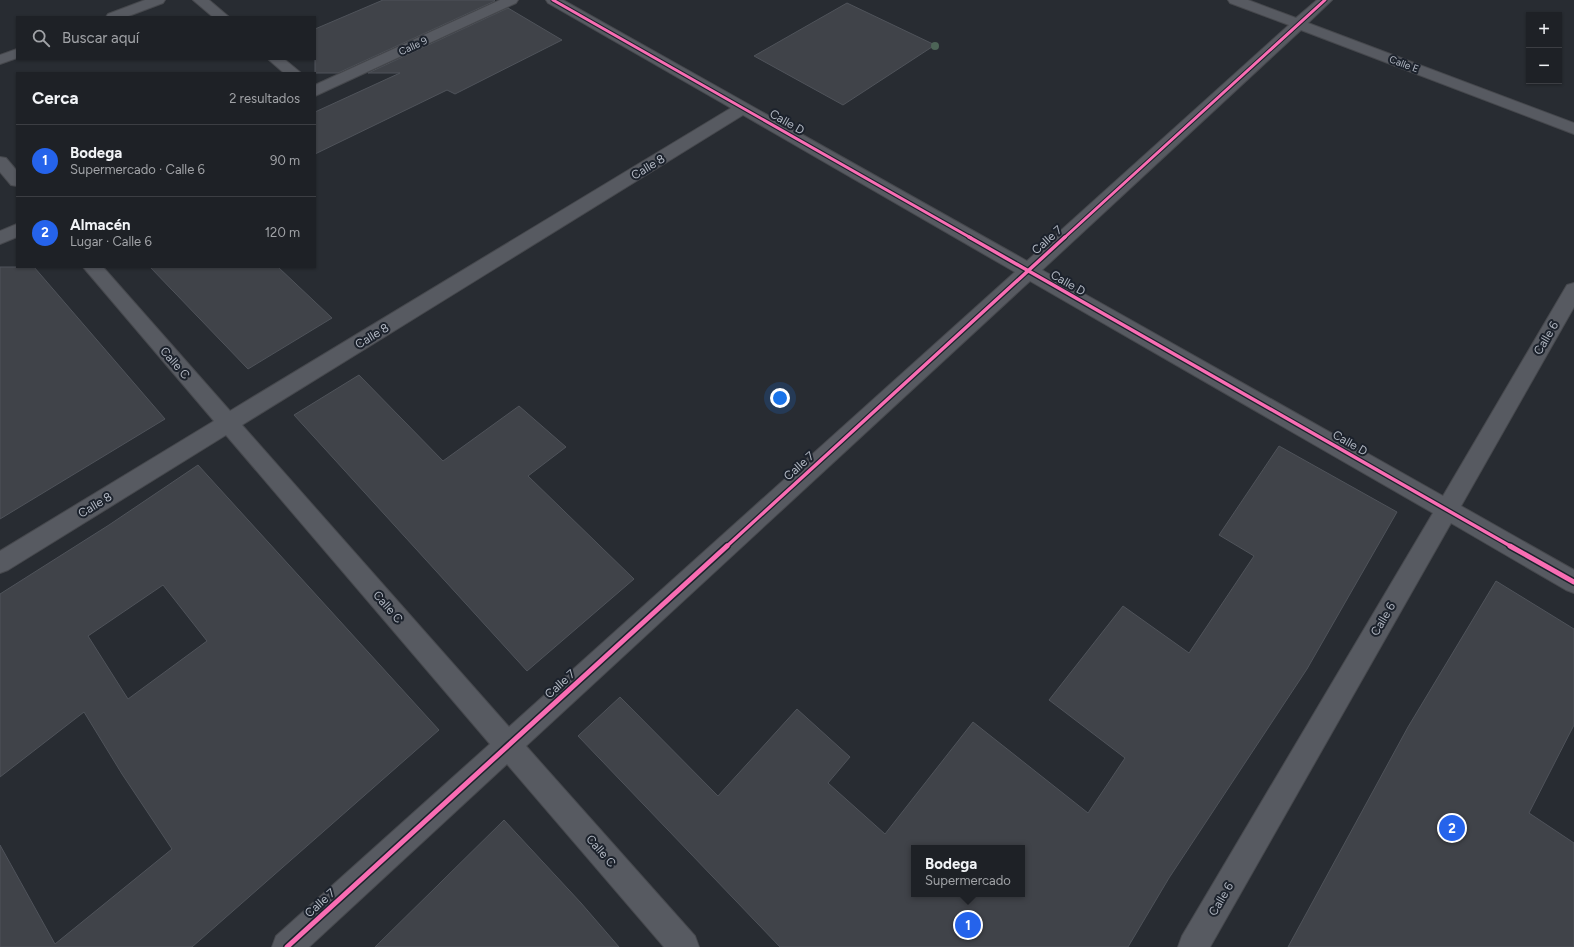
<!DOCTYPE html>
<html lang="es">
<meta charset="utf-8">
<style>
:root{--surface:#1e2126;--page:#26292e;--text:#f1f3f6;--muted:#a1a3a7;--line:#3c3e43;--accent:#2563eb}
body{margin:0;font-family:Figtree,sans-serif;background:var(--page);color:var(--text)}
.controls{position:absolute;right:12px;top:12px;display:grid;overflow:hidden;border-radius:0px;box-shadow:0 1px 3px #0004}
.controls button{width:36px;height:36px;display:grid;place-items:center;padding:0;border:0;border-bottom:1px solid var(--line);background:var(--surface);color:var(--text);font:20px sans-serif}
.you{position:absolute;left:780px;top:398px;width:14px;height:14px;margin:-10px;border:3px solid #fff;border-radius:50%;background:#1a73e8;box-shadow:0 0 0 6px #1a73e833}
.badge{display:grid;place-items:center;width:26px;height:26px;border-radius:50%;background:var(--accent);color:#fff;font-size:13px;font-weight:700}
.pin{position:absolute;translate:-50% -50%;border:2px solid #fff;box-shadow:0 1px 4px #0006}
.popup{position:absolute;left:911px;top:845px;width:114px;height:52px;box-sizing:border-box;display:grid;place-content:center;border-radius:0px;background:var(--surface);filter:drop-shadow(0 1px 3px #0005);font-size:13px;white-space:nowrap;color:var(--muted)}
.popup b{font-size:15px;color:var(--text)}
.popup::after{content:'';position:absolute;left:50%;top:100%;margin-left:-8px;border:8px solid transparent;border-top-color:var(--surface)}
.list{margin:0;padding:0;list-style:none}
h2{display:flex;justify-content:space-between;align-items:center;height:52px;margin:0;padding:0 16px;font-size:17px}
h2 small{font-size:13px;font-weight:400;color:var(--muted)}
.list li{display:grid;grid-template-columns:26px 1fr auto;gap:12px;align-items:center;box-sizing:border-box;height:72px;padding:0 16px;border-top:1px solid var(--line)}
.list b{display:block;font-size:15px;white-space:nowrap}
.list p{margin:0;font-size:13px;white-space:nowrap;color:var(--muted)}
.list em{font-size:13px;font-style:normal;color:var(--muted)}
.icon{flex:none;width:22px;height:22px;fill:none;stroke:currentColor;stroke-width:2;stroke-linecap:round;stroke-linejoin:round}
.map{position:relative;flex:none;width:1574px;height:947px;overflow:hidden}
.search{position:absolute;background:var(--surface);box-shadow:0 1px 3px #0004;left:16px;top:16px;width:300px;height:44px;display:flex;align-items:center;gap:10px;box-sizing:border-box;padding:0 14px;border-radius:0px;color:var(--muted);font-size:15px}
.panel{position:absolute;background:var(--surface);box-shadow:0 1px 3px #0004;left:16px;top:72px;width:300px;height:196px;border-radius:0px}
.map>svg:first-child{display:block}
</style>
<div class="map">
<svg width="1574" height="947" viewBox="0 0 1574 947">
<rect width="100%" height="100%" fill="#282c32"/>
<g fill="#404349" stroke="#4f535a" fill-rule="evenodd">
<path d="M 383,0 L 494,0 L 495,1 L 338,73 L 315,73 L 315,29 Z"/>
<path d="M 847,3 L 935,45 L 843,105 L 754,56 Z"/>
<path d="M 508,8 L 562,40 L 455,94 L 447,90 L 315,154 L 315,112 L 400,73 L 368,73 Z"/>
<path d="M 0,267 L 34,267 L 165,419 L 0,519 Z"/>
<path d="M 150,267 L 278,267 L 332,318 L 248,369 Z"/>
<path d="M 359,375 L 443,461 L 519,406 L 566,447 L 528,476 L 634,579 L 527,671 L 294,415 Z"/>
<path d="M 1279,446 L 1397,512 L 1307,669 L 1169,878 L 1128,947 L 780,947 L 578,736 L 620,697 L 718,796 L 797,709 L 850,757 L 828,783 L 885,834 L 973,722 L 1088,813 L 1125,758 L 1049,700 L 1123,606 L 1189,653 L 1254,556 L 1219,535 ZM 914,848 L 1022,848 L 1022,894 L 914,894 Z"/>
<path d="M 198,465 L 439,730 L 192,947 L 0,947 L 0,845 L 55,944 L 172,849 L 122,774 L 84,712 L 0,777 L 0,594 L 109,525 ZM 163,585 L 207,641 L 128,699 L 88,636 Z"/>
<path d="M 1496,581 L 1574,629 L 1574,725 L 1529,813 L 1574,843 L 1574,947 L 1288,947 L 1408,727 Z"/>
<path d="M 504,820 L 581,903 L 619,947 L 375,947 Z"/>
</g>
<g fill="none" stroke-linecap="round" stroke-linejoin="round">
<g stroke="#46484d" stroke-width="2">
<g id="minor">
<path d="M 145,0 L 165,0 L 163,3 L 126,17 L 106,17 L 108,14 Z"/>
<path d="M 193,0 L 209,0 L 229,17 L 213,17 Z"/>
<path d="M 546,0 L 563,0 L 1027,261 L 1289,25 L 1230,3 L 1228,0 L 1248,0 L 1296,18 L 1317,0 L 1332,0 L 1308,23 L 1574,123 L 1574,134 L 1301,30 L 1042,270 L 1443,496 L 1567,285 L 1574,283 L 1574,307 L 1461,506 L 1574,570 L 1574,593 L 1566,590 L 1451,523 L 1210,947 L 1178,947 L 1182,936 L 1433,513 L 1030,281 L 526,746 L 695,936 L 699,947 L 664,947 L 507,764 L 309,947 L 272,947 L 276,936 L 490,744 L 226,435 L 8,570 L 0,573 L 0,551 L 214,421 L 83,267 L 103,267 L 230,411 L 731,108 L 548,3 ZM 743,115 L 1015,272 L 509,727 L 242,425 Z"/>
<path d="M 17,49 L 17,58 L 0,64 L 0,55 Z"/>
<path d="M 268,59 L 284,59 L 301,73 L 284,73 Z"/>
<path d="M 0,157 L 6,158 L 17,171 L 17,186 L 11,185 L 0,172 Z"/>
</g>
</g>
<g stroke="#46484d" stroke-width="2">
<g id="tertiary">
<path d="M 500,0 L 518,0 L 516,3 L 315,96 L 315,85 Z"/>
<path d="M 17,224 L 17,237 L 0,244 L 0,231 Z"/>
</g>
</g>
<use href="#minor" fill="#575a61" fill-rule="evenodd"/>
<use href="#tertiary" fill="#575a61" fill-rule="evenodd"/>
<g stroke="#1c222c" stroke-width="5">
<g id="cycleway-far2">
<path d="M 553,0 L 971,238"/>
<path d="M 1064,238 L 1325,0"/>
</g>
</g>
<g stroke="#1c222c" stroke-width="6">
<g id="cycleway-far1">
<path d="M 969,237 L 1512,547"/>
<path d="M 726,547 L 1065,237"/>
</g>
</g>
<g stroke="#1c222c" stroke-width="8">
<g id="cycleway">
<path d="M 1510,546 L 1574,582"/>
<path d="M 287,947 L 727,546"/>
</g>
</g>
<use href="#cycleway-far2" stroke="#f96db3" stroke-width="3"/>
<use href="#cycleway-far1" stroke="#f96db3" stroke-width="3.5"/>
<use href="#cycleway" stroke="#f96db3" stroke-width="5"/>
</g>
<circle fill="#4d6457" cx="935" cy="46" r="4"/>
<g text-anchor="middle" dominant-baseline="central" stroke-width="4" stroke-linejoin="round" paint-order="stroke">
<g font-size="10" fill="#b2b8c3" stroke="#1c222c">
<text transform="translate(413 46) rotate(-25)">Calle 9</text>
<text transform="translate(1404 64) rotate(21)">Calle E</text>
</g>
<g font-size="12" fill="#b2b8c3" stroke="#1c222c">
<text transform="translate(787 122) rotate(30)">Calle D</text>
<text transform="translate(648 167) rotate(-31)">Calle 8</text>
<text transform="translate(1047 240) rotate(-42)">Calle 7</text>
<text transform="translate(1068 283) rotate(30)">Calle D</text>
<text transform="translate(372 336) rotate(-31)">Calle 8</text>
<text transform="translate(1546 338) rotate(-60)">Calle 6</text>
<text transform="translate(175 363) rotate(49)">Calle C</text>
<text transform="translate(1350 443) rotate(30)">Calle D</text>
<text transform="translate(799 466) rotate(-42)">Calle 7</text>
<text transform="translate(95 505) rotate(-31)">Calle 8</text>
<text transform="translate(388 607) rotate(49)">Calle C</text>
<text transform="translate(1383 619) rotate(-60)">Calle 6</text>
<text transform="translate(560 684) rotate(-42)">Calle 7</text>
<text transform="translate(601 851) rotate(49)">Calle C</text>
<text transform="translate(1221 899) rotate(-60)">Calle 6</text>
<text transform="translate(320 903) rotate(-42)">Calle 7</text>
</g>
</g>
</svg>
<div class="controls">
<button>+</button>
<button>−</button>
</div>
<div class="you"></div>
<div class="pin badge" style="left:968px;top:925px">1</div>
<div class="popup"><b>Bodega</b>Supermercado</div>
<div class="pin badge" style="left:1452px;top:828px">2</div>
<div class="search"><svg class="icon" aria-label="search" viewBox="0 0 24 24"><circle cx="10" cy="10" r="6"/><path d="M15 15l6 6"/></svg>Buscar aquí</div>
<section class="panel">
<h2>Cerca<small>2 resultados</small></h2>
<ul class="list">
<li><span class="badge">1</span><div><b>Bodega</b><p>Supermercado · Calle 6</p></div><em>90 m</em></li>
<li><span class="badge">2</span><div><b>Almacén</b><p>Lugar · Calle 6</p></div><em>120 m</em></li>
</ul>
</section>
</div>
